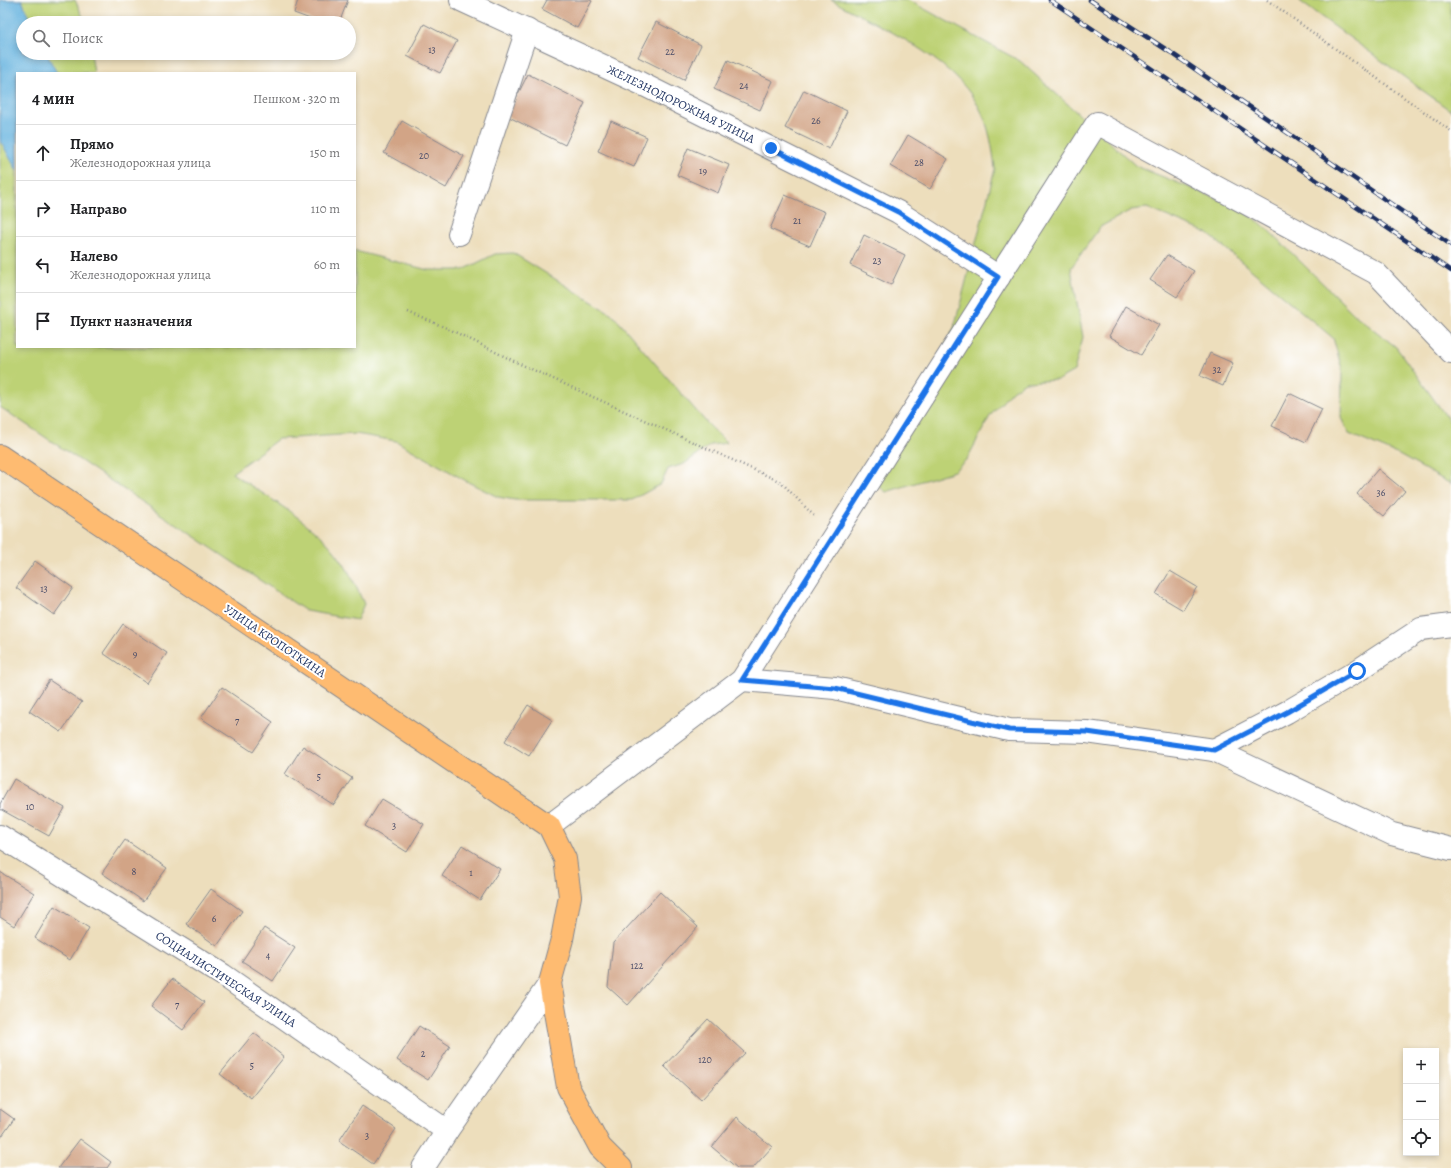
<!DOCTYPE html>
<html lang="ru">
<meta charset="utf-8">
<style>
:root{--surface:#fff;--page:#f6f6f6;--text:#202124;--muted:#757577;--line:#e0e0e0}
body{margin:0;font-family:Alegreya,serif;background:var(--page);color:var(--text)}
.controls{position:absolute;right:12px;bottom:12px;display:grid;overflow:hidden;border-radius:0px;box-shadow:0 2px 6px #0003}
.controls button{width:36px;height:36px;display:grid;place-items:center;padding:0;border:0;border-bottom:1px solid var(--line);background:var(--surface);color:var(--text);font:20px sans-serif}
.stop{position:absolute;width:12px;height:12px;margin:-9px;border:3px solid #1a73e8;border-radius:50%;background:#fff}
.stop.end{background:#1a73e8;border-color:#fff;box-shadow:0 1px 4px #0008}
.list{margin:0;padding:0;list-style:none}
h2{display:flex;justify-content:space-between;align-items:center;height:52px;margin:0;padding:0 16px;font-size:17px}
h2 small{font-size:13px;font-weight:400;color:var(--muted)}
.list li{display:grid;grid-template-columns:26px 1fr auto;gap:12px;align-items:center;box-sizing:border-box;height:56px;padding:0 16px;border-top:1px solid var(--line)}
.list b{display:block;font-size:15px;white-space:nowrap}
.list p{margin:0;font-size:13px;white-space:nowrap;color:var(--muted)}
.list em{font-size:13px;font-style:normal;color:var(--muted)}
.icon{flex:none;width:22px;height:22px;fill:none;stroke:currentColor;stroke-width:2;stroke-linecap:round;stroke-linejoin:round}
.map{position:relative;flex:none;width:1451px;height:1168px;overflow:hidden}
.search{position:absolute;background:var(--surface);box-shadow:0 2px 6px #0003;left:16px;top:16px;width:340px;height:44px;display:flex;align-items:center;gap:10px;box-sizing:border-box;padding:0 14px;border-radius:22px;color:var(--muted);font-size:15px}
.panel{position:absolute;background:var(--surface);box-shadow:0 2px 6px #0003;left:16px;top:72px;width:340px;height:276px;border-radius:0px}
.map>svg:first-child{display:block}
</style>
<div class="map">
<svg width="1451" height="1168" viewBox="0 0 1451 1168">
<rect width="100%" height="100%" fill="#fff"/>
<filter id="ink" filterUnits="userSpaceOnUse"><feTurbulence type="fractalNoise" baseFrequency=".025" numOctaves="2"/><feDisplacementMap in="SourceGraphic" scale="8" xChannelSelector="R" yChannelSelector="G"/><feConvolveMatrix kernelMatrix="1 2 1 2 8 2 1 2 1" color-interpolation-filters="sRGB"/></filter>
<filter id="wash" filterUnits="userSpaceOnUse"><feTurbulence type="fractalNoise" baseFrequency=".012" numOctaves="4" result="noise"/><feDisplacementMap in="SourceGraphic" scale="16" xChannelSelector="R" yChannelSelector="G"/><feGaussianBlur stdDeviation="0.9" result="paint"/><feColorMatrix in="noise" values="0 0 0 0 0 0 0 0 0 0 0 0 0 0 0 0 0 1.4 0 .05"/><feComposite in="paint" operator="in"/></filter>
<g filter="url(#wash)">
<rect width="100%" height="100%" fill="#eddebc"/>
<g fill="#bdd275" stroke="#6c806a">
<path d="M 0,0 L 75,0 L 86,23 L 23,23 L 23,53 L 91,53 L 94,73 L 17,73 L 17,347 L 355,347 L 355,250 L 359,252 L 428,270 L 463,270 L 495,254 L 513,253 L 612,314 L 706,422 L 727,443 L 711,445 L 684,464 L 668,469 L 661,484 L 632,500 L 515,500 L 498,497 L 468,482 L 396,441 L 356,434 L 278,439 L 232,473 C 265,496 311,521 336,553 C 348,568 356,586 364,604 L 357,620 L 306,611 L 0,407 Z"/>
<path d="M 831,0 L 908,0 L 1020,61 L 1136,166 L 1233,205 L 1262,224 L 1354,314 L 1396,347 L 1451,423 L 1451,484 L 1399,455 L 1349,434 L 1341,418 L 1342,369 L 1333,338 L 1207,233 L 1147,208 L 1131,210 L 1100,227 L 1071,268 L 1083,337 L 1074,371 L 1058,380 L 1025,382 L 1012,391 L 990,416 L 967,459 L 954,471 L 886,492 L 873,482 L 954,328 L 995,169 C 993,149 989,125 979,107 C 952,57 879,26 831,0 Z"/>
<path d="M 1298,0 L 1451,0 L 1451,111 Z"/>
</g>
<path fill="#65b2de" stroke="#40709e" d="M 0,0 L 22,0 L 31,23 L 23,23 L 23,53 L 46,53 L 57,73 L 17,73 L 17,171 L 0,140 Z"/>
<g id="blocks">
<g fill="#d2a486">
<path d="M 298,0 L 348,0 L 339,23 L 321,23 L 294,13 Z"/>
<path d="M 547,0 L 590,0 L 592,1 L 577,28 L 542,9 Z"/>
<path d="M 656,22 L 701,45 L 684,80 L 638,57 Z"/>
<path d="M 424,24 L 457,41 L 440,73 L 407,56 Z"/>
<path d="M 728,60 L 773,81 L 760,110 L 714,89 Z"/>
<path d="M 528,74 L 585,103 L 565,145 L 507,116 Z"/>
<path d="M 804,90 L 847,111 L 829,149 L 785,128 Z"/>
<path d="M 402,121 L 464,156 L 446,188 L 384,153 Z"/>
<path d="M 611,121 L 647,137 L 634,167 L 598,151 Z"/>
<path d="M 908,135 L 948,159 L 930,189 L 890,166 Z"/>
<path d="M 688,148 L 729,165 L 718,193 L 677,175 Z"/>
<path d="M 785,195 L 825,212 L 810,246 L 770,229 Z"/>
<path d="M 864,235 L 905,255 L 891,285 L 850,265 Z"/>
<path d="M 1167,255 L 1194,271 L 1177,297 L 1150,280 Z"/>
<path d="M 1126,306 L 1159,325 L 1141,355 L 1109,336 Z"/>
<path d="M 1210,353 L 1233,363 L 1223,386 L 1200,376 Z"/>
<path d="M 1289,393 L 1322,409 L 1306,442 L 1272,426 Z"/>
<path d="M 1378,469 L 1405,491 L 1384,516 L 1357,494 Z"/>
<path d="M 35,561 L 73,588 L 54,615 L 16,588 Z"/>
<path d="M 1170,571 L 1197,587 L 1183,610 L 1156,594 Z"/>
<path d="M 123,624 L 167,653 L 147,683 L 103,653 Z"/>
<path d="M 49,680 L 82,702 L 61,732 L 29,711 Z"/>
<path d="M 222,687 L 273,722 L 253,752 L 201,718 Z"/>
<path d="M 528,705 L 552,720 L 529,756 L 505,741 Z"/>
<path d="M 303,746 L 352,778 L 334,805 L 285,774 Z"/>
<path d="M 14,779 L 65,808 L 49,836 L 0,809 L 0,804 Z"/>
<path d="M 382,799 L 424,824 L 407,852 L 365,826 Z"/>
<path d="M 125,840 L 167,868 L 143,901 L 102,873 Z"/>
<path d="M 462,845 L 500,869 L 480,900 L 442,876 Z"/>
<path d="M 0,872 L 34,893 L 14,926 L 0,917 Z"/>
<path d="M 211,889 L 242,911 L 217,946 L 186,924 Z"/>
<path d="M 660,892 L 698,927 L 628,1005 L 608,987 L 613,943 Z"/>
<path d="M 54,906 L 89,928 L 70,960 L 35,938 Z"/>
<path d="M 264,928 L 295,948 L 273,981 L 242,961 Z"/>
<path d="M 172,979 L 204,1002 L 183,1030 L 151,1006 Z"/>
<path d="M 708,1019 L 745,1053 L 701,1100 L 664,1066 Z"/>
<path d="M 419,1026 L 450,1046 L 428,1080 L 397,1060 Z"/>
<path d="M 254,1033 L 284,1057 L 251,1098 L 220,1074 Z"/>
<path d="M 362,1106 L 396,1129 L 373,1164 L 339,1141 Z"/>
<path d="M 0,1109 L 14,1119 L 0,1139 Z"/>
<path d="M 737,1117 L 772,1147 L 753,1168 L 737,1168 L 712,1147 Z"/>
<path d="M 80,1139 L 111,1162 L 107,1168 L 58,1168 Z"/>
</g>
</g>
</g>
<g filter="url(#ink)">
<use href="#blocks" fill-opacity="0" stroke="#84868d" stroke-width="1"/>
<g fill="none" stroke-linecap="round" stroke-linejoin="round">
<g stroke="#84868d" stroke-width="24">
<g id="minor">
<path d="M 461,0 L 640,83 L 898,212 L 999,277"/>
<path d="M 459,234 L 527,30"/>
<path d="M 742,680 L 835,688 L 1009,730 L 1087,732 L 1214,750 L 1287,712 L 1357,671 L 1421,629 L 1451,625"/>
<path d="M 1214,750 L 1392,834 L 1451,849"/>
<path d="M 549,826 L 742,680 L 1097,123 L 1376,273 L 1451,352"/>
<path d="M 0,836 L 223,975 L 447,1131"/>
<path d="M 423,1168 L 447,1131 L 550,983"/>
</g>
</g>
<g stroke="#84868d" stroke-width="24">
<path id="major" d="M 0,456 L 549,826 L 565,859 L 570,896 L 562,939 L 550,983 L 568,1087 L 600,1147 L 621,1168"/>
</g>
<g stroke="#84868d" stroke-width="2.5" stroke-dasharray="1 3" stroke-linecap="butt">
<path d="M 1267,0 L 1451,131"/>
<path d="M 408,312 L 449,329 L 518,363 L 781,482 L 815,517"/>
</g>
<use href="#minor" stroke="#fff" stroke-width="22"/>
<use href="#major" stroke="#febb71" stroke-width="22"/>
<g stroke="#1b2f5e" stroke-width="4.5">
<g id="rail">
<path d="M 1050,0 L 1451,271"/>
<path d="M 1090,0 L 1170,52 L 1451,245"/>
</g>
</g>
<use href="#rail" stroke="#fff" stroke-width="3" stroke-dasharray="9" stroke-linecap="butt"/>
</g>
</g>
<g fill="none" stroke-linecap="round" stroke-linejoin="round" filter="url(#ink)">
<path stroke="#1a73e8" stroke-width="5" d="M 771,148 L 898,212 L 998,277 L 742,680 L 835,688 L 1009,730 L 1087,732 L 1214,750 L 1287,712 L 1357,671"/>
</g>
<g text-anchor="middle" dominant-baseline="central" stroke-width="4" stroke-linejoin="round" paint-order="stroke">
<g font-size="10" fill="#494c68">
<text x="432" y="49">13</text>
<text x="670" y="51">22</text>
<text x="744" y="85">24</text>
<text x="816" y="120">26</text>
<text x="424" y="155">20</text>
<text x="919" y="162">28</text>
<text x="703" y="170">19</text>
<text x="797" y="220">21</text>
<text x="877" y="260">23</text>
<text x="1217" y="369">32</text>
<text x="1381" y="492">36</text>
<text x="44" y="588">13</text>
<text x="135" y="653">9</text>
<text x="237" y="720">7</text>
<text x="319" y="776">5</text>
<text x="30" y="806">10</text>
<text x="394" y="825">3</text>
<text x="134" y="871">8</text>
<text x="471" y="872">1</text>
<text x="214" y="918">6</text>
<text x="268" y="955">4</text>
<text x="637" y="965">122</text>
<text x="177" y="1004">7</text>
<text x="423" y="1053">2</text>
<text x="705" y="1059">120</text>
<text x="252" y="1065">5</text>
<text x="367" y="1135">3</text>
</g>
<g font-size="12" fill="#1b2f5e" stroke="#fff">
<text transform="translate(681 104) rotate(26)">ЖЕЛЕЗНОДОРОЖНАЯ УЛИЦА</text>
<text transform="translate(275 641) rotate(34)">УЛИЦА КРОПОТКИНА</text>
<text transform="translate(226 979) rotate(33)">СОЦИАЛИСТИЧЕСКАЯ УЛИЦА</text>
</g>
</g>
</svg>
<div class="controls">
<button>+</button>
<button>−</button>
<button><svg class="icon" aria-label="locate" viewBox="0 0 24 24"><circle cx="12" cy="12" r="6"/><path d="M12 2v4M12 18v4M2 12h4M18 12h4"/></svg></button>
</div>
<div class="stop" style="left:1357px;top:671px"></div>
<div class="stop end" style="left:771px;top:148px"></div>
<div class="search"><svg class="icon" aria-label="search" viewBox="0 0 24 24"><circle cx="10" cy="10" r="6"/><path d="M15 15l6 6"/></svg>Поиск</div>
<section class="panel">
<h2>4 мин<small>Пешком · 320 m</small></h2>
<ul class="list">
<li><svg class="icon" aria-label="ahead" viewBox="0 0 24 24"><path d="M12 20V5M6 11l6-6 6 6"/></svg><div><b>Прямо</b><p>Железнодорожная улица</p></div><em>150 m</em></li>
<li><svg class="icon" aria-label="right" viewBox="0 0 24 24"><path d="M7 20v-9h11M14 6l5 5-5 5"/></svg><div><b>Направо</b></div><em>110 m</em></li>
<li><svg class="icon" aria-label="left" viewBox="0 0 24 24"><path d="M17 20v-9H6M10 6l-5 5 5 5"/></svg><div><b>Налево</b><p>Железнодорожная улица</p></div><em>60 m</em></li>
<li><svg class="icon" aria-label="arrive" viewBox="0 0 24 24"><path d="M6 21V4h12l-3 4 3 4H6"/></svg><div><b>Пункт назначения</b></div></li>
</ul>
</section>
</div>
